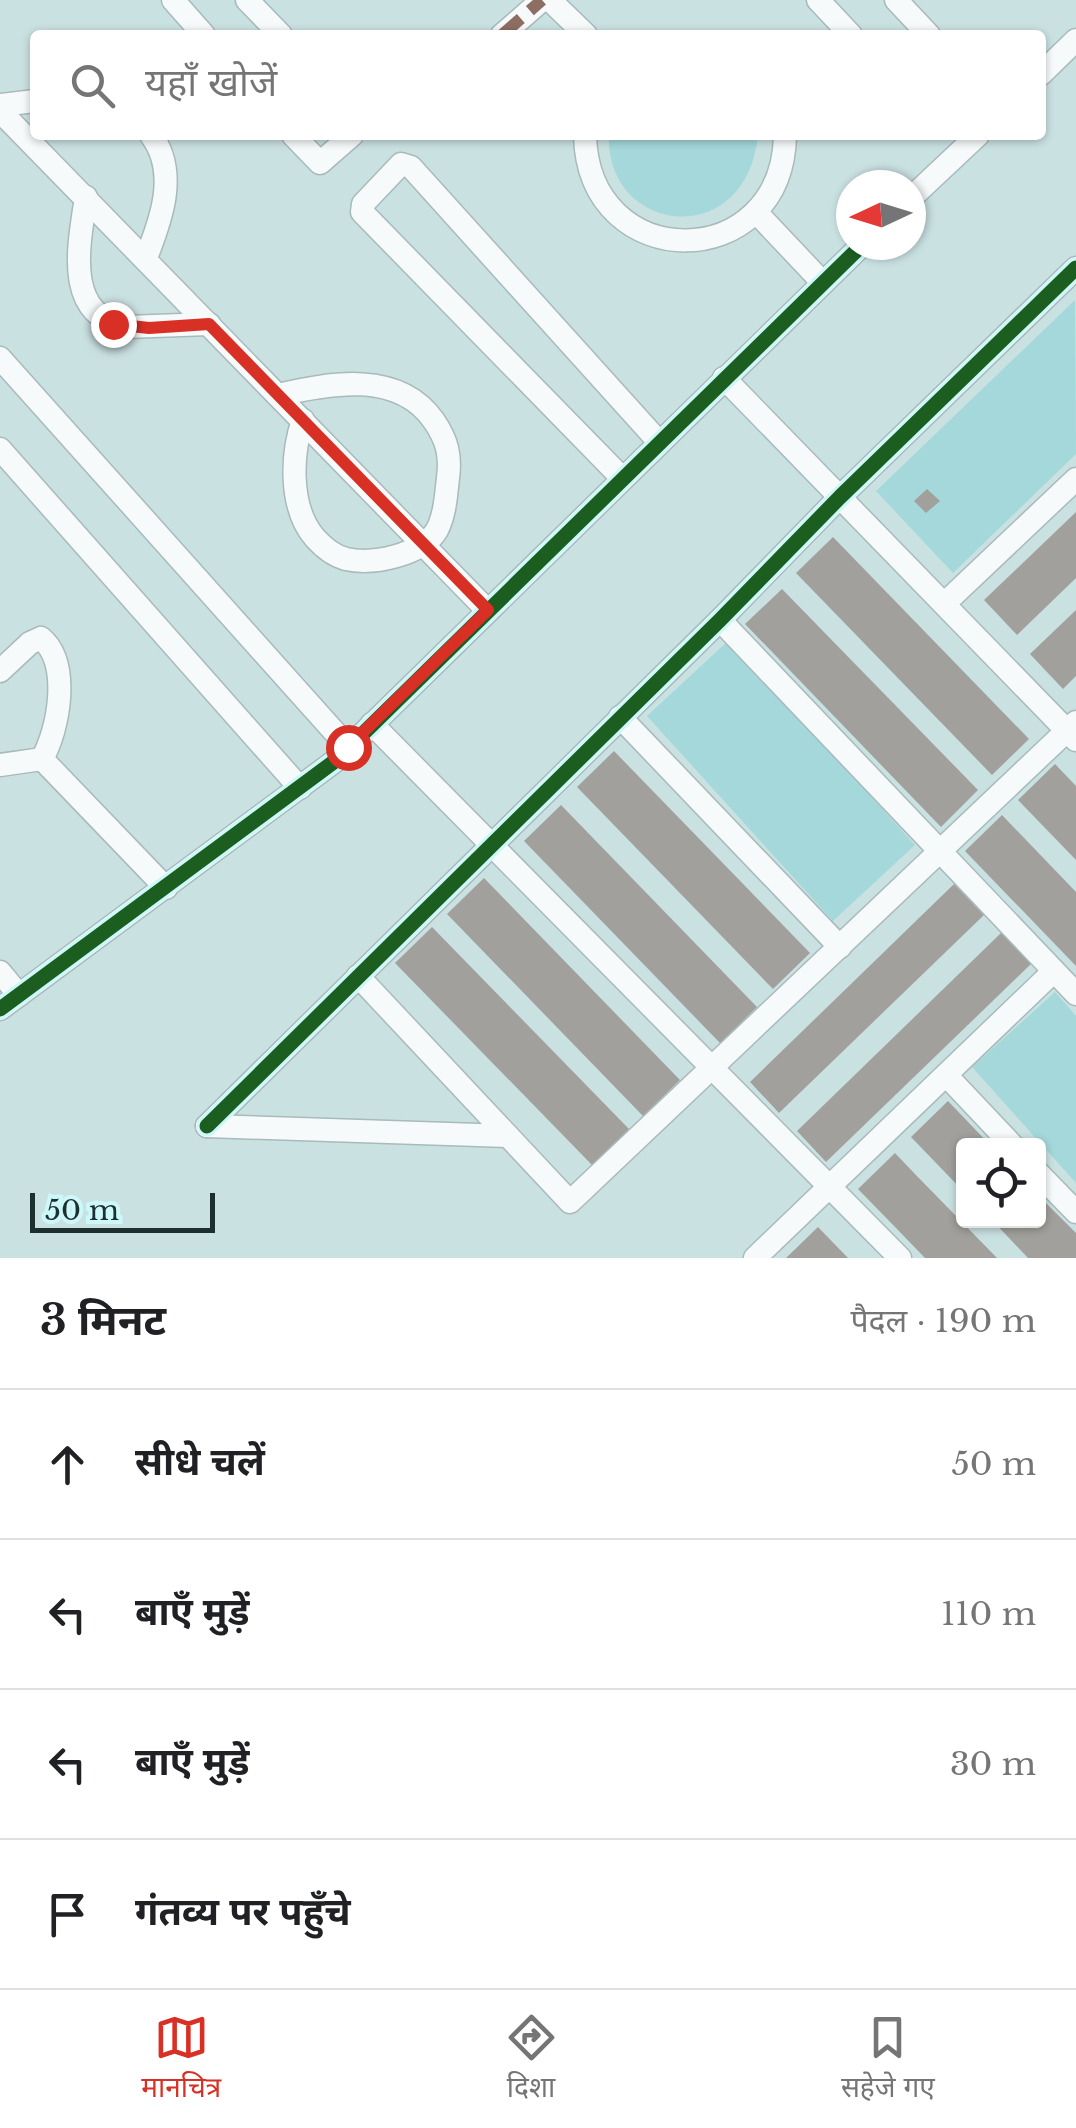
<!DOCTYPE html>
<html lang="hi">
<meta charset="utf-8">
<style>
:root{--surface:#fff;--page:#f6f6f6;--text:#202124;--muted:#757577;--line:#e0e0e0;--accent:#d93025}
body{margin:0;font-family:"Libre Baskerville","Noto Sans Devanagari",serif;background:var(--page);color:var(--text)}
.controls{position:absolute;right:30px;bottom:30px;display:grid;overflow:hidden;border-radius:10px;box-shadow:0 2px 8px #0004}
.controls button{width:90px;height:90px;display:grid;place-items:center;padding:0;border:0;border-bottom:2px solid var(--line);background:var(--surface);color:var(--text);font:50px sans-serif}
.compass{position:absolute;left:836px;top:170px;width:90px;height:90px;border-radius:50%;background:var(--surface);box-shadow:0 2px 8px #0004;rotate:266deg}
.scale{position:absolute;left:30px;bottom:25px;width:185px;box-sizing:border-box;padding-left:10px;border:5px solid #1e2f30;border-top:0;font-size:28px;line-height:35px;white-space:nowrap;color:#1e2f30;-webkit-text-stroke:8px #ccf8fa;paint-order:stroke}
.stop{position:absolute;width:30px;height:30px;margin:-22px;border:8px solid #d93025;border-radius:50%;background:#fff}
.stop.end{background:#d93025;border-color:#fff;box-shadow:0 2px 10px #0008}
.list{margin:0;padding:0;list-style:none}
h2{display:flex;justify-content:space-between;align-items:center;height:130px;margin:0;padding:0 40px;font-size:42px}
h2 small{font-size:32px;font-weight:400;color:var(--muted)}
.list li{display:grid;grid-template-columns:65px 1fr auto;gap:30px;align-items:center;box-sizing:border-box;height:150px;padding:0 40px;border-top:2px solid var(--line)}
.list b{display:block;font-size:38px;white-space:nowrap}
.list em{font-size:32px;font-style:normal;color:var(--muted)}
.icon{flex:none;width:55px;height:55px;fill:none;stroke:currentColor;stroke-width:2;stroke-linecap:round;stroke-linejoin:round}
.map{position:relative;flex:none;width:1076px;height:1258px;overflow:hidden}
.search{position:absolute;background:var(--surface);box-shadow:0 2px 8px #0004;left:30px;right:30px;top:30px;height:110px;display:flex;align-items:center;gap:25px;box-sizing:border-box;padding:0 35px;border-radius:10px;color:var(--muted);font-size:38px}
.sheet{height:730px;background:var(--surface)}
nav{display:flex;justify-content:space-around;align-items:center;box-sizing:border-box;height:140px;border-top:2px solid var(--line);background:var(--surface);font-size:28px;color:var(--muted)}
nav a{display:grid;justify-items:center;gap:5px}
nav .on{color:var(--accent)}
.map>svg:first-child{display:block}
</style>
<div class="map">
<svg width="1076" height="1258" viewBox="0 0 1076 1258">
<rect width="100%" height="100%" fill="#cae1e2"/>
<g fill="#a4d8da">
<path d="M 609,135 L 758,135 C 746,253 605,234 609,135 Z"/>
<path d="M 1075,300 L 1076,454 L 953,573 L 876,491 Z"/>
<path d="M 729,640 L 915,845 L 833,921 L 647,716 Z"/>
<path d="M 1055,992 L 1076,1016 L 1076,1183 L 972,1067 Z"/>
</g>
<g fill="#a1a09c">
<path d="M 927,489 L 940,501 L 926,513 L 914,501 Z"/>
<path d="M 1076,512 L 1076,578 L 1017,635 L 984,600 Z"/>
<path d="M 833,537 L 1029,739 L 992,775 L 796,573 Z"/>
<path d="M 782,589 L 978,790 L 941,827 L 745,624 Z"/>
<path d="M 1076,610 L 1076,676 L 1063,689 L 1030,654 Z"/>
<path d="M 614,751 L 810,953 L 773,989 L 577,787 Z"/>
<path d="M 1055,764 L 1076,786 L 1076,860 L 1018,800 Z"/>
<path d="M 561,805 L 757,1007 L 720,1043 L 524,841 Z"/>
<path d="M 1002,815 L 1076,892 L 1076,966 L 965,851 Z"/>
<path d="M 484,878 L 680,1080 L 643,1116 L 447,914 Z"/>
<path d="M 954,884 L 984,915 L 779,1113 L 750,1082 Z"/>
<path d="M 432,927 L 629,1129 L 592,1165 L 395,963 Z"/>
<path d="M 1001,933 L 1031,964 L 826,1162 L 797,1131 Z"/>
<path d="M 948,1101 L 991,1146 L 964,1146 L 964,1192 L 911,1137 Z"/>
<path d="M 895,1153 L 914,1173 L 997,1258 L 925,1258 L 897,1229 L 858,1189 Z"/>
<path d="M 1038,1195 L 1076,1233 L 1076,1258 L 1028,1258 L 992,1220 L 1038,1220 Z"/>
<path d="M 818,1227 L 848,1258 L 786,1258 Z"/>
</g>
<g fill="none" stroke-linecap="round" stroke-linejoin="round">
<g stroke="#a8babb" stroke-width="25">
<g id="street">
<path d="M 173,0 L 204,35"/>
<path d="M 247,0 L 281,35"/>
<path d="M 550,0 L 586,35"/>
<path d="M 818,0 L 851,35"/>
<path d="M 896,0 L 929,35"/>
<path d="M 502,35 L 542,0"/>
<path d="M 1041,74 L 1076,40"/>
<path d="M 0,105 L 35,101"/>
<path d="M 0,111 L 488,611"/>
<path d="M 293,135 L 320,163 L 352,135"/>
<path d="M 585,135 C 588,276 783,275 785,135"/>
<path d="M 86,197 C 79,245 63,314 126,327 L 209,324"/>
<path d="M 911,198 L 978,135"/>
<path d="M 756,212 L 823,283"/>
<path d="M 146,258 C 161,220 179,172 151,135"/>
<path d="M 0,358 L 348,747"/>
<path d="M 724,378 L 1076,740"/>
<path d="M 278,395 C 330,383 399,370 434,421 C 447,440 451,455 448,478 C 446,495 445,515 437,530 C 422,555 373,565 346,559 C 334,556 323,547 315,538 C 289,508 291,455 303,420"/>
<path d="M 0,449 L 300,788"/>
<path d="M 622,478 L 362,212 L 363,204 L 401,164 L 411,167 L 659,442"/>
<path d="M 944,604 L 1076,479"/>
<path d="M 720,620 L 1076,994"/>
<path d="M 0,671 L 30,643 L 41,638 C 71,663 59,729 42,759"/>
<path d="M 620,717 L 840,947"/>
<path d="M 372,724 L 900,1258"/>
<path d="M 42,759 L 166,888"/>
<path d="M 0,765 L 42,759"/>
<path d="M 0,972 L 19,995"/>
<path d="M 358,976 L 570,1202 L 1076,722"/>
<path d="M 0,1009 L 335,761 L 862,245"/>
<path d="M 946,1075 L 1013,1146"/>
<path d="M 207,1126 L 720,620 L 840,497 L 1076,268"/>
<path d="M 207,1126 L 508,1136"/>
<path d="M 1038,1173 L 1076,1212"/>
<path d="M 755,1258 L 1054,971"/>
</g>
</g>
<use href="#street" stroke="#f7fafb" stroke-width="22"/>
<path stroke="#8d6e63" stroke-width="12" stroke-dasharray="25 12" stroke-linecap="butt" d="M 502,35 L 542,0"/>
<g stroke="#ccf8fa" stroke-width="21">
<g id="cycleway">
<path d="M 0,1009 L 335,761 L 862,245"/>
<path d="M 207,1126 L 720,620 L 840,497 L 1076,268"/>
</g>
</g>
<use href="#cycleway" stroke="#1b5e20" stroke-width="15"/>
</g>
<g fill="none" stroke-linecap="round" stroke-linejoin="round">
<path stroke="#d93025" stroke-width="12" d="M 113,324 L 149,328 L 209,324 L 488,610 L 348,747"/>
</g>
</svg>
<div class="controls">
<button><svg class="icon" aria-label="locate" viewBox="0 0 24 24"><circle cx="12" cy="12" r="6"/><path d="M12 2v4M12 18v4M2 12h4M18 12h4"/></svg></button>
</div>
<svg class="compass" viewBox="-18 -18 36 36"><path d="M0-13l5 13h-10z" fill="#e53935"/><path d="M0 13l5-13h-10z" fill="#757577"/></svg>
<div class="scale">50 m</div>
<div class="stop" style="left:348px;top:747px"></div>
<div class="stop end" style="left:113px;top:324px"></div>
<div class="search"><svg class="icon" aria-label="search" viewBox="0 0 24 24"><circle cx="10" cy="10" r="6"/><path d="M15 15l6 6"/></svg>यहाँ खोजें</div>
</div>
<section class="sheet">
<h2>3 मिनट<small>पैदल · 190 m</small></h2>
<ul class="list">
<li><svg class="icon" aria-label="ahead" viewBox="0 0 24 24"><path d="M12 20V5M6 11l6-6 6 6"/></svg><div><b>सीधे चलें</b></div><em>50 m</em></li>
<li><svg class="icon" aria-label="left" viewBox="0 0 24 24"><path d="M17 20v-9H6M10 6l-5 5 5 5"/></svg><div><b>बाएँ मुड़ें</b></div><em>110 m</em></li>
<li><svg class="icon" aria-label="left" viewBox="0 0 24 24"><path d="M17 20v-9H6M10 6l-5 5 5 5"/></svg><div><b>बाएँ मुड़ें</b></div><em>30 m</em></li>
<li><svg class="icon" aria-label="arrive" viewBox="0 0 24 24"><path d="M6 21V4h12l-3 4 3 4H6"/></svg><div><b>गंतव्य पर पहुँचे</b></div></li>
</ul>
</section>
<nav>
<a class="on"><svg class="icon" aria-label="map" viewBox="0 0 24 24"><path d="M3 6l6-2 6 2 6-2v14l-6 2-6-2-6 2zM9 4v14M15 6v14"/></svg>मानचित्र</a>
<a><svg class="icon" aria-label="directions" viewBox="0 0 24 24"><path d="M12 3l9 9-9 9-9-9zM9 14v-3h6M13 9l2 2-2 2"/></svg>दिशा</a>
<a><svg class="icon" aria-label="saved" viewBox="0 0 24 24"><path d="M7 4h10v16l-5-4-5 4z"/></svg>सहेजे गए</a>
</nav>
